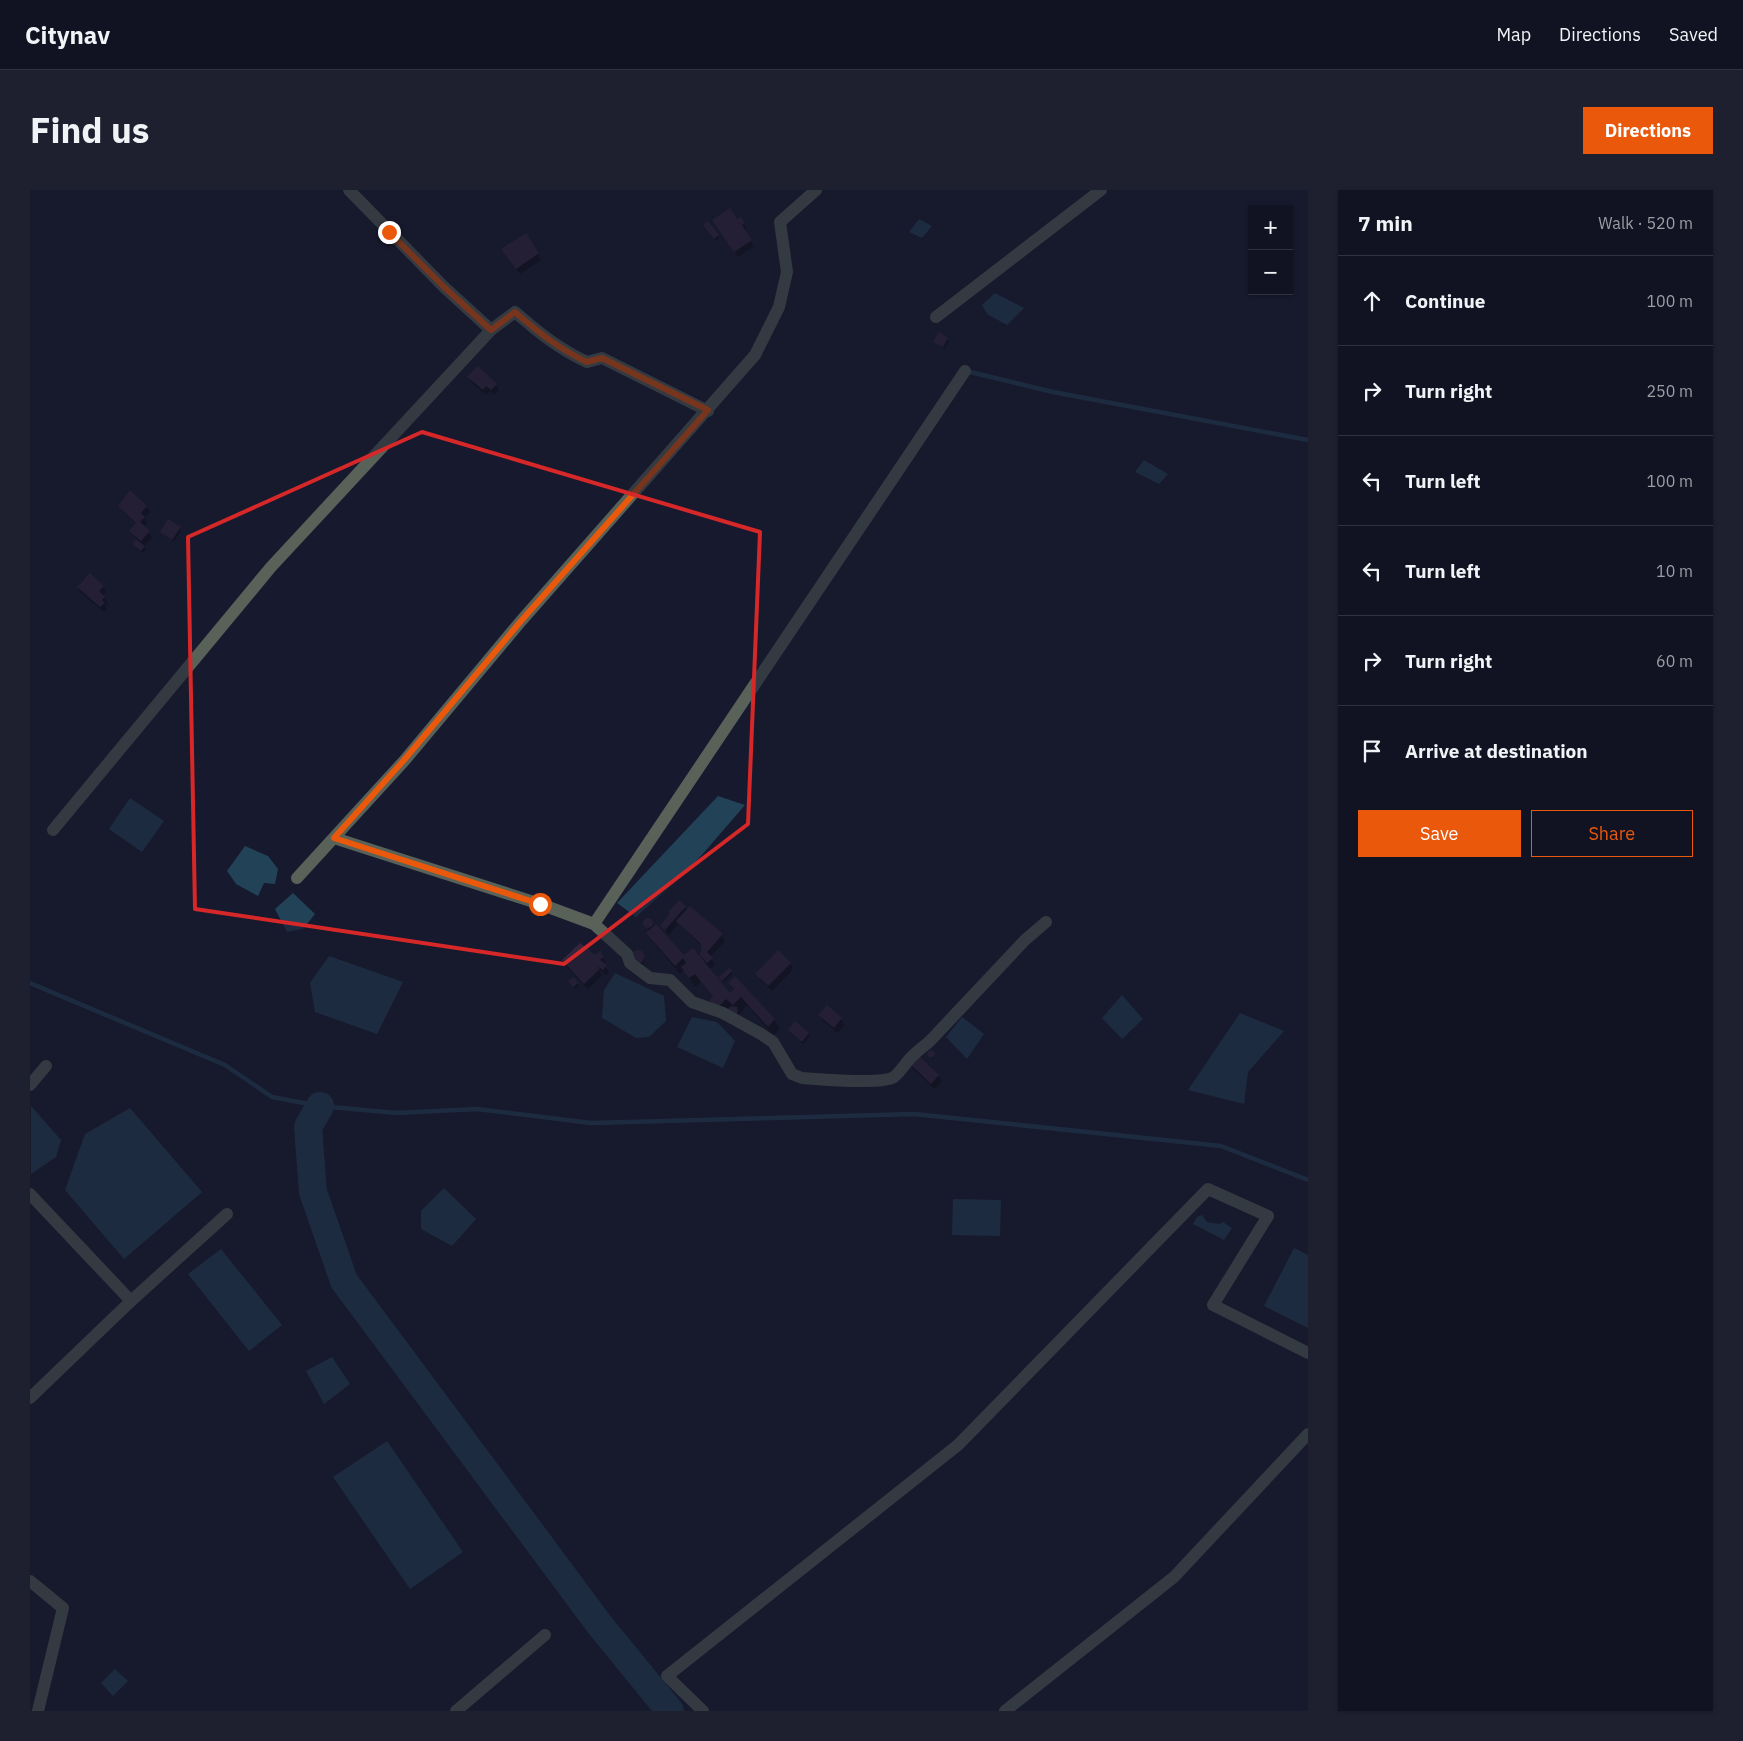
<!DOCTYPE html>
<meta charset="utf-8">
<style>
:root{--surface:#111322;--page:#1e202f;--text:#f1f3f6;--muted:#9c9ea5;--line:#303240;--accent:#ea580c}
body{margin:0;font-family:"IBM Plex Sans",sans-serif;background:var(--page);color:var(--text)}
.controls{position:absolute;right:15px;top:15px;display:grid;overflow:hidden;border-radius:0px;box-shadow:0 1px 4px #0004}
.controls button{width:45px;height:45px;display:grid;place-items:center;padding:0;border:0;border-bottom:1px solid var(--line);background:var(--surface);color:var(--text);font:25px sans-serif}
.stop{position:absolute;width:15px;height:15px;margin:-11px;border:4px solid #ea580c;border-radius:50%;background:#fff}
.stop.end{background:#ea580c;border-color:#fff;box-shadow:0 1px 5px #0008}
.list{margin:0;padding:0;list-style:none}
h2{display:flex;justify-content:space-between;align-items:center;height:65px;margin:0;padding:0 20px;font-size:21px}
h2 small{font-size:16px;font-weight:400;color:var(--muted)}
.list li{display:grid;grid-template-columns:32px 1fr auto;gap:15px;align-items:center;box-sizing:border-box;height:90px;padding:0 20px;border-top:1px solid var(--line)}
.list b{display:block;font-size:19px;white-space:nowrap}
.list em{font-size:16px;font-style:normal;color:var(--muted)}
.actions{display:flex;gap:10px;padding:15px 20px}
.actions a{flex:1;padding:11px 0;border:1px solid var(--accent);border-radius:0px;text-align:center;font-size:18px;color:var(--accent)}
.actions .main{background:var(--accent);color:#fff}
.icon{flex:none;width:28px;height:28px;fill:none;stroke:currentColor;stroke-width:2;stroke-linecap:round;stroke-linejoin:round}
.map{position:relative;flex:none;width:1278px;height:1521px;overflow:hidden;border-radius:0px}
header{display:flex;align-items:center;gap:30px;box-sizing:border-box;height:70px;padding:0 25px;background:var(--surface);border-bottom:1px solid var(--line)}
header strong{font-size:24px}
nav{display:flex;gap:28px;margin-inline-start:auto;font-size:18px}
.intro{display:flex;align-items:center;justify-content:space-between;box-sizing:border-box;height:120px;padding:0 30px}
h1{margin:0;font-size:35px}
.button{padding:12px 22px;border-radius:0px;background:var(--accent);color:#fff;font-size:18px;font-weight:700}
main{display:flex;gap:30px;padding:0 30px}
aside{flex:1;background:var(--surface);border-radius:0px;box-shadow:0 1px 4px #0004}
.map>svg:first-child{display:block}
</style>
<header>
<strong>Citynav</strong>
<nav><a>Map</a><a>Directions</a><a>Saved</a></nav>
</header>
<div class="intro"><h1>Find us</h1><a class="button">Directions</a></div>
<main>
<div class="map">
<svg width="1278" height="1521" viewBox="0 0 1278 1521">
<rect width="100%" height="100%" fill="#17192e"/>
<g fill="#224257">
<path d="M 889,29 L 902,36 L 892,48 L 879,42 Z"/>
<path d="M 965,103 L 994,118 L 977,135 L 957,124 L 952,115 Z"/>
<path d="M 1114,270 L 1138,284 L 1129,294 L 1105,282 Z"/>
<path d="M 688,606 L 715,615 L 671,666 L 645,692 L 606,727 L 587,713 Z"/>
<path d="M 100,608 L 134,631 L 112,662 L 79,639 Z"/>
<path d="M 215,656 L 238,666 L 248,679 L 245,694 L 234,693 L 228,706 L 206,694 L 197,681 Z"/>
<path d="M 263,703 L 285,724 L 273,739 L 257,742 L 245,719 Z"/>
<path d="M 299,766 L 373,792 L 347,844 L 285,822 L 280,793 Z"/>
<path d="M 585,783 L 634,806 L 636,831 L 619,847 L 606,848 L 572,828 L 574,800 Z"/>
<path d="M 1092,805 L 1113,829 L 1092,849 L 1072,828 Z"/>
<path d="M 1210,823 L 1254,841 L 1218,882 L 1214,914 L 1158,900 Z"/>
<path d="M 662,827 L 687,832 L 705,851 L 693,878 L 647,857 Z"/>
<path d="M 932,827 L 954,844 L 937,869 L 916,847 Z"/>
<path d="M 1,916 L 31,950 L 26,967 L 1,984 Z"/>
<path d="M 100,918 L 172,1002 L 94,1069 L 35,1000 L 55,944 Z"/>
<path d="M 414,998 L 446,1029 L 422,1056 L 391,1039 L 391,1021 Z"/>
<path d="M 923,1009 L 971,1010 L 970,1046 L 922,1045 Z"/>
<path d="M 1172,1025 L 1177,1032 L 1190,1034 L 1193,1032 L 1202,1038 L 1194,1050 L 1163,1034 L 1167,1027 Z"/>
<path d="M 1264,1058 L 1278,1065 L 1278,1138 L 1234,1116 Z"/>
<path d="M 191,1059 L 252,1135 L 219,1161 L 158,1084 Z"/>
<path d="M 302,1167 L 320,1194 L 294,1214 L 276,1181 Z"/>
<path d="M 357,1251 L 433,1362 L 380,1399 L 303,1287 Z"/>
<path d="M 85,1479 L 98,1491 L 83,1506 L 71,1493 Z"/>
</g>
<g fill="#0007">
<path d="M 710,28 L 717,39 L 714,41 L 724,56 L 708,67 L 687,36 Z"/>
<path d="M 678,32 L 689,48 L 686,51 L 676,38 Z"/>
<path d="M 495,45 L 511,70 L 490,84 L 476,65 Z"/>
<path d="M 917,149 L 919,151 L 915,159 L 905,152 Z"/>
<path d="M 439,188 L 466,195 L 469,200 L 465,205 L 460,201 L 456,205 L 442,193 Z"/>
<path d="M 100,302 L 116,317 L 120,322 L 114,328 L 117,333 L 114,337 L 122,347 L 114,356 L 116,359 L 113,363 L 103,354 L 107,349 L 100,341 L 106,334 L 93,321 L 90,316 Z"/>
<path d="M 150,338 L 151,340 L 144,352 L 131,342 Z"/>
<path d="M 73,397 L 76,402 L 73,406 L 78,413 L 75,416 L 77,419 L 74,422 L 51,403 L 48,398 Z"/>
<path d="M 649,711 L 657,721 L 660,718 L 692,745 L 695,751 L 680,767 L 685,774 L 679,780 L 700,805 L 704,801 L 699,793 L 705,787 L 744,830 L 750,839 L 743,845 L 717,815 L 709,825 L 692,826 L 683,808 L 671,792 L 665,797 L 654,780 L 650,784 L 623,752 L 618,743 L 620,741 L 615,735 L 616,730 L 621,731 L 624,738 L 653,767 L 675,772 L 670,764 L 673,761 L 672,757 L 649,733 L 639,745 L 632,736 Z"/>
<path d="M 570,763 L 576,773 L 574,774 L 579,782 L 577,785 L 569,780 L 572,786 L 558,799 L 536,776 L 533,770 L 564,766 Z"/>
<path d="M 613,764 L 615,771 L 613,775 L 603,770 Z"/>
<path d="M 760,773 L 763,779 L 742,801 L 730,790 L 727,784 Z"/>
<path d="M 701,782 L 702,784 L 694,792 L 691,790 Z"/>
<path d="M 544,789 L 549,796 L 545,799 L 540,792 Z"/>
<path d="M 797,817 L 811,829 L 814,835 L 808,843 L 793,831 L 790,825 Z"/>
<path d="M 765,833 L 780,846 L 773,854 L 759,840 Z"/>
<path d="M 901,861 L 905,866 L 903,869 L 899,864 Z"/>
<path d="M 887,866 L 908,886 L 912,892 L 905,899 L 883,879 L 880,873 Z"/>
</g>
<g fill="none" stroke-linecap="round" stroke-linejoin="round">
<g stroke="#224257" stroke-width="4.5">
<path d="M 936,181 L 1023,202 L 1278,250"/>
<path d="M 0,793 L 195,875 L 242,907 L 290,916 L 367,923 L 447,919 L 561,933 L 884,924 L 1191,956 L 1278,990"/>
</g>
<path stroke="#224257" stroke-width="28" d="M 290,916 L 278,937 L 283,1002 L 314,1091 L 569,1434 L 640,1521"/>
</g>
<g fill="#34273c">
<path d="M 700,18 L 707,29 L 711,27 L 715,33 L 712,35 L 722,50 L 704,62 L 682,30 Z"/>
<path d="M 678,31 L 689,45 L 684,49 L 673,35 Z"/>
<path d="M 496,43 L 509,63 L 486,79 L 471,59 Z"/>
<path d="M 909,142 L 918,148 L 913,157 L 903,152 Z"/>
<path d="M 448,176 L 467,194 L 461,200 L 456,196 L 453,200 L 437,187 Z"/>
<path d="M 100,300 L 117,316 L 111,323 L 115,327 L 110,332 L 120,341 L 111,351 L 99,341 L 106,333 L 88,316 Z"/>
<path d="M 138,329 L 151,337 L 142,350 L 130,342 Z"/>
<path d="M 106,349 L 115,356 L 111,361 L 102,354 Z"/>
<path d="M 60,383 L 74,396 L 69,401 L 75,407 L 72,410 L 75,413 L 70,417 L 47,397 Z"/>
<path d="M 649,710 L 656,716 L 635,740 L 630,736 L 640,723 L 638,722 Z"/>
<path d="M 660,716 L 693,744 L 677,762 L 683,768 L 677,773 L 669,764 L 672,760 L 670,753 L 646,731 Z"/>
<circle cx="618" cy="733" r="5"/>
<path d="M 626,734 L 654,765 L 663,758 L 700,803 L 704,799 L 698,793 L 705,786 L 745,829 L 738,837 L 711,807 L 703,815 L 696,809 L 687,818 L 679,810 L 683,807 L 665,784 L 659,788 L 651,777 L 656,773 L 653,768 L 645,776 L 616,743 Z"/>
<path d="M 550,753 L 565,765 L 570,761 L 574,767 L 570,770 L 577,775 L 573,780 L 567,776 L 570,779 L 554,794 L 532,770 Z"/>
<path d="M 607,760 L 612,761 L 615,765 L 613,771 L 609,774 L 606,773 L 602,763 Z"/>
<path d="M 748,760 L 761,773 L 738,796 L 725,784 Z"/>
<path d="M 699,778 L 702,781 L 692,791 L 688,788 Z"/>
<path d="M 544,787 L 548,793 L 543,797 L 538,791 Z"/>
<path d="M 797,815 L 812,828 L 804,838 L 788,825 Z"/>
<path d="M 701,816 L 707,817 L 708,821 L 706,825 L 698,819 Z"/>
<path d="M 765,831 L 779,843 L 772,852 L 758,840 Z"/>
<circle cx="901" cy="864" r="3.5"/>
<path d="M 887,864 L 909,885 L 901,894 L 879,873 Z"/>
</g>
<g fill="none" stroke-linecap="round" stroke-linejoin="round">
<g stroke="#586259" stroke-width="12">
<path d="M 319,0 L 414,97 L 461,140"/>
<path d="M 906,127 L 1071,0"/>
<path d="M 23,640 L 241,377 L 461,140 L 485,122 C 508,142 529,159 557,172 L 572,168 L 678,221"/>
<path d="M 304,648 L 510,714 L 564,734 L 597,764 L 600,773 L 620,788 L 640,790 L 662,812 L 693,823 L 731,844 L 743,852 L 762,884 L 772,888 C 789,889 852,895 864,887 C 870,882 873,877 877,872 C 883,864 892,858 900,851 L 995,750 L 1016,732"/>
<path d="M 267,688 L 374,571 L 491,431 L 725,165 L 749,117 L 757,82 L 750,32 L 786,0"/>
<path d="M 564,734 L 935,181"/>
<path d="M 0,895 L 16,876"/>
<path d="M 0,1004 L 101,1111"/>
<path d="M 0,1208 L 101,1111 L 197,1024"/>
<path d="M 0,1391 L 33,1418 L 8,1521"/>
<path d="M 426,1521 L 515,1445"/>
<path d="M 673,1521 L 637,1486 L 928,1255 L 1178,999 L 1238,1026 L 1183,1115 L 1278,1163"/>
<path d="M 975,1521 L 1144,1387 L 1278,1244"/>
</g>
</g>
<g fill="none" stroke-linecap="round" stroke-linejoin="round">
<path stroke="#ea580c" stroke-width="6" d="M 359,42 L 414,97 L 461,140 L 485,122 C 508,142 529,159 557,172 L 572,168 L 678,220 L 491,431 L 374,570 L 304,648 L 510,714"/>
</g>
<path d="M0 0H1278V1521H0ZM 392,242 L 730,342 L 718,634 L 534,774 L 165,719 L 158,347 Z" fill="#17192e" fill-opacity=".55" fill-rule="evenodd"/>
<path fill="none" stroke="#d62828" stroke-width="4" stroke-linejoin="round" d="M 392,242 L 730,342 L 718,634 L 534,774 L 165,719 L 158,347 Z"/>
</svg>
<div class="controls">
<button>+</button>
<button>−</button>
</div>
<div class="stop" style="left:510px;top:714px"></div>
<div class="stop end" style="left:359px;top:42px"></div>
</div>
<aside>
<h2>7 min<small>Walk · 520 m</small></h2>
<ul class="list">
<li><svg class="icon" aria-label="ahead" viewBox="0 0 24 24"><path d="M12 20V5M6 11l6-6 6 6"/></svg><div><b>Continue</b></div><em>100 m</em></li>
<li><svg class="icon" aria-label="right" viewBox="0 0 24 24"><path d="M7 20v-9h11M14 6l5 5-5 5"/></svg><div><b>Turn right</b></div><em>250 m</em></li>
<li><svg class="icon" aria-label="left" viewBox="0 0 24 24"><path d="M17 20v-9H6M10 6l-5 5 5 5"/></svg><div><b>Turn left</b></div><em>100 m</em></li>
<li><svg class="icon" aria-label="left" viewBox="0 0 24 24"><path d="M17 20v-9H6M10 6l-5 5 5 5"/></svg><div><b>Turn left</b></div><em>10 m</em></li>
<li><svg class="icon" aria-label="right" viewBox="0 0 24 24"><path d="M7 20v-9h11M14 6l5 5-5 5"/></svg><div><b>Turn right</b></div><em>60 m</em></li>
<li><svg class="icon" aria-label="arrive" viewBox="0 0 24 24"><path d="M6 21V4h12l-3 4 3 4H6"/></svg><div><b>Arrive at destination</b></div></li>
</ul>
<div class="actions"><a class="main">Save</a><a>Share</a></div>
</aside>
</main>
